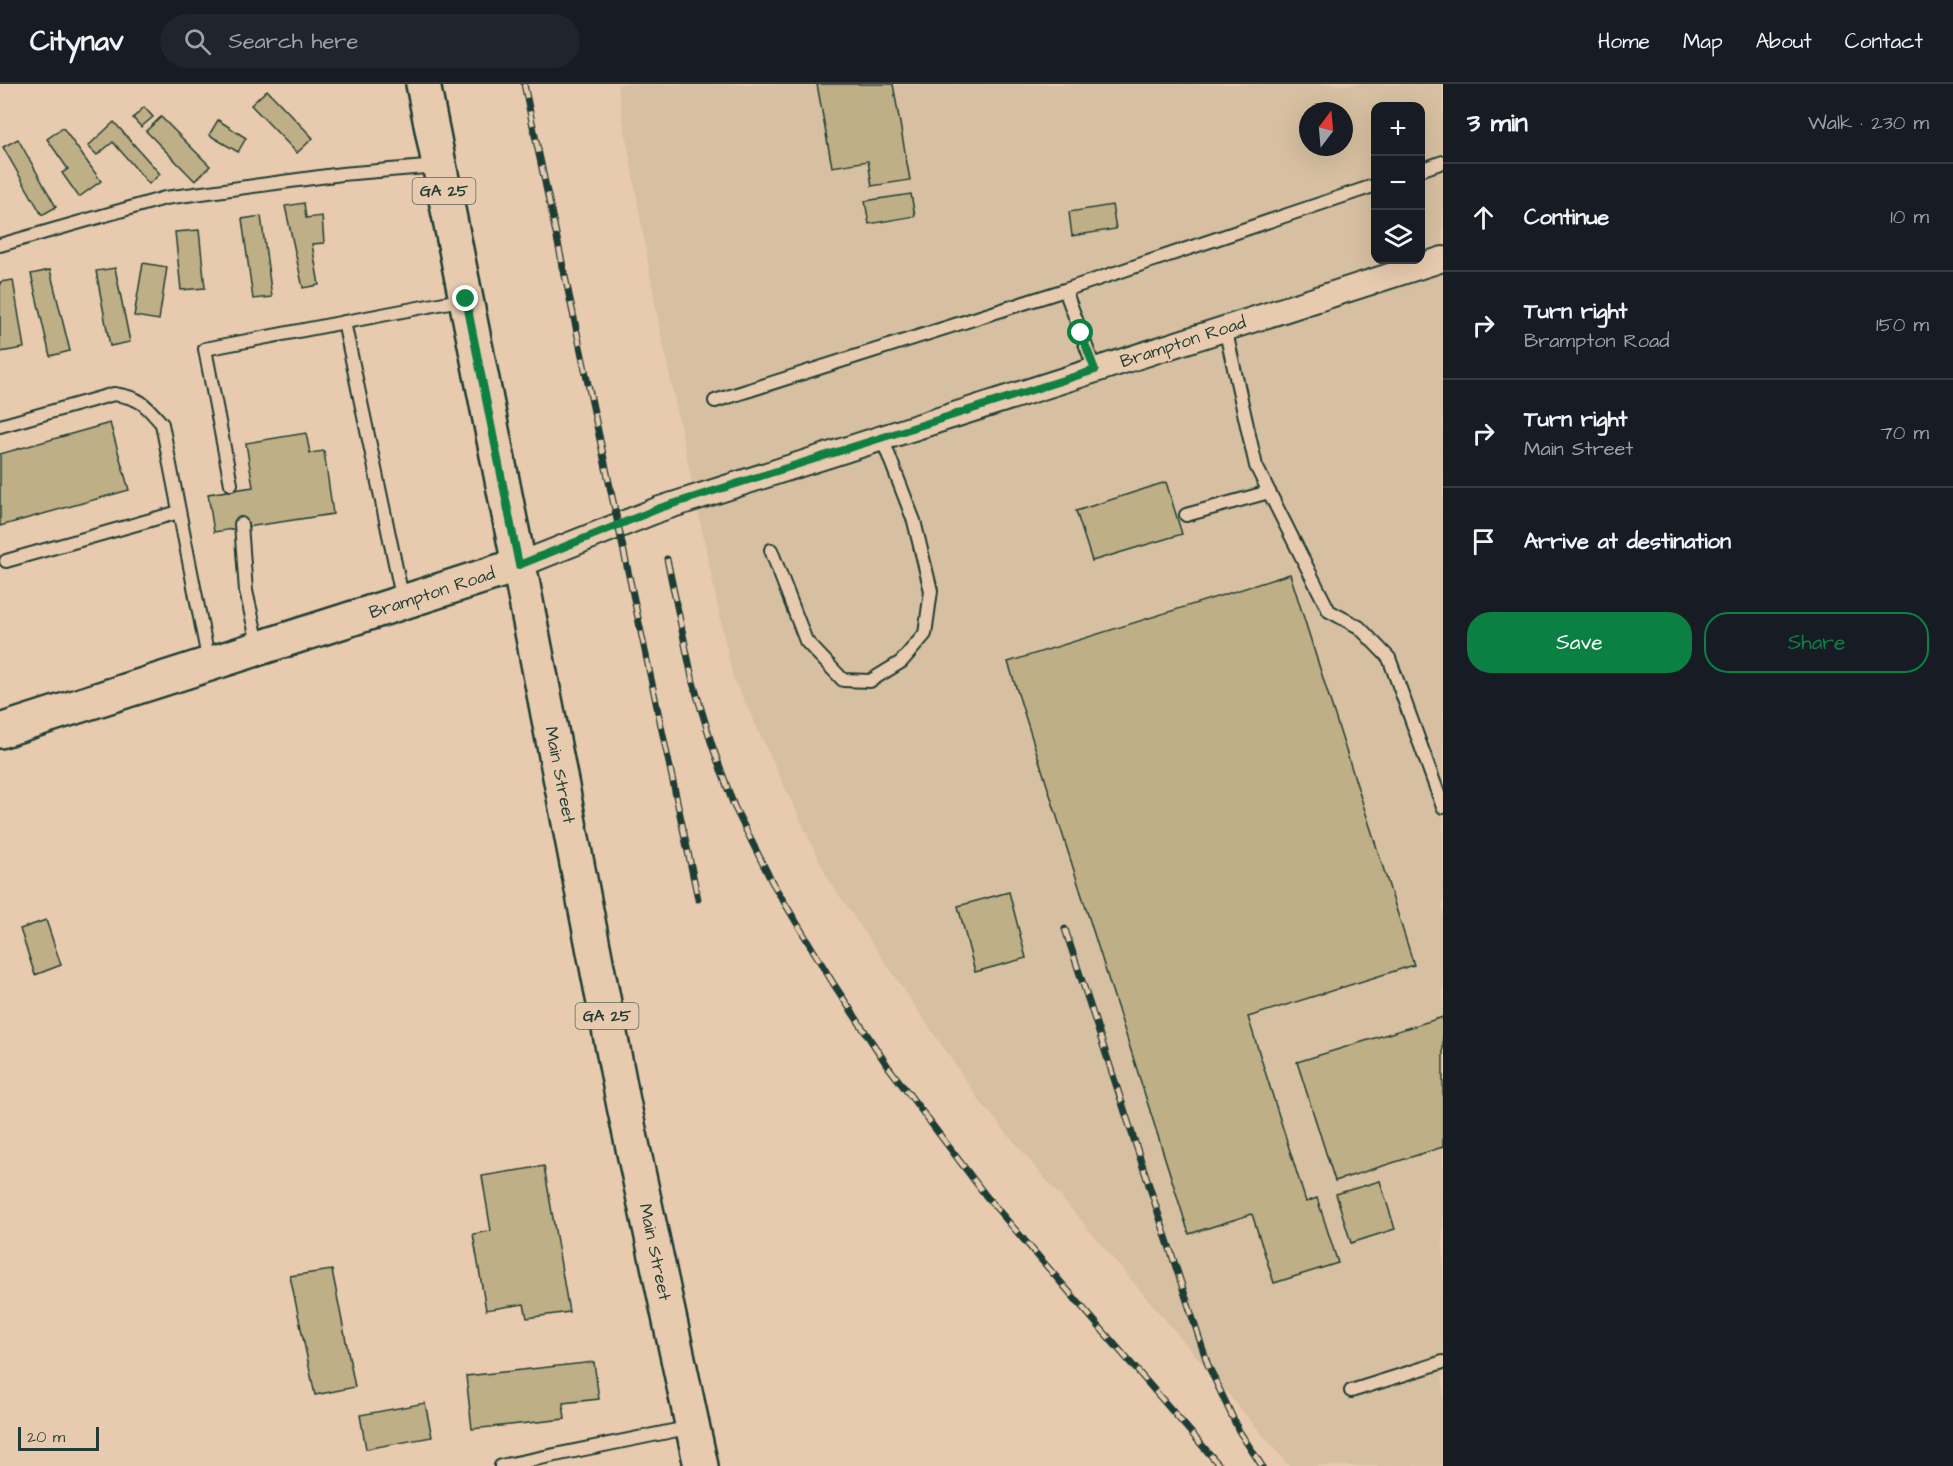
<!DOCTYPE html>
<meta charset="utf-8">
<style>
:root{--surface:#171b24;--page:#20242c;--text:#f1f3f6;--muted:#9ea1a6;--line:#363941;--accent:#0b8043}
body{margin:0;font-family:"Architects Daughter",sans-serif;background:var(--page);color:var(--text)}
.controls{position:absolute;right:18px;top:18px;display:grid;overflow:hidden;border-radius:12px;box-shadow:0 6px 24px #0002}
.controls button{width:54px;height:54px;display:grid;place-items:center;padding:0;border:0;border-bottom:2px solid var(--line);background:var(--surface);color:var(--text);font:30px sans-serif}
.compass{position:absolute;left:1299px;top:18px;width:54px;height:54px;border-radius:50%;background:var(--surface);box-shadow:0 6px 24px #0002;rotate:16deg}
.scale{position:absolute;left:18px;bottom:15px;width:81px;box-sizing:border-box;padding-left:6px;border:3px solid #1f3d34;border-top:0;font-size:16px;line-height:21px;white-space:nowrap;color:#1f3d34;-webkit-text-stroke:4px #e8cbaf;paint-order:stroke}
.stop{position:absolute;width:18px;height:18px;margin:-14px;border:4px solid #0b8043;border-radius:50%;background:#fff}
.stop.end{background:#0b8043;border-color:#fff;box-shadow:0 2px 6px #0008}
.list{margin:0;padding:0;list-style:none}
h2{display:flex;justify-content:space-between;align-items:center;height:78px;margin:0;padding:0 24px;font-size:26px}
h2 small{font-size:20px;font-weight:400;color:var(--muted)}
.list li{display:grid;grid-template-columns:39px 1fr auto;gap:18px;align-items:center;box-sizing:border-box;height:108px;padding:0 24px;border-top:2px solid var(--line)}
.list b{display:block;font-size:22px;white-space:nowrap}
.list p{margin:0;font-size:20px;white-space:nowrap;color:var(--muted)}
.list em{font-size:20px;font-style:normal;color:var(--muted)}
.actions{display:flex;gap:12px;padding:18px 24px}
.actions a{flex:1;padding:14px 0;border:2px solid var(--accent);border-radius:24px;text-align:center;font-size:21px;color:var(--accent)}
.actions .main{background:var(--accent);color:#fff}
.icon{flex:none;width:33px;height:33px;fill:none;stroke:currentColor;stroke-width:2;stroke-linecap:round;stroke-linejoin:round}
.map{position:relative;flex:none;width:1443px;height:1382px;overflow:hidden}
header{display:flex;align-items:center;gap:36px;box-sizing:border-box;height:84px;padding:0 30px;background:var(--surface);border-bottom:2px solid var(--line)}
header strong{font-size:28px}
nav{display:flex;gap:33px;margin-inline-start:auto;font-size:21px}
.search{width:420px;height:54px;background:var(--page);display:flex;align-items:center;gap:15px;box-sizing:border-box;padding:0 21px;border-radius:33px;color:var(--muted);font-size:22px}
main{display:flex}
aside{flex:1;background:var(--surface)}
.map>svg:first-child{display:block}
</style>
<header>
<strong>Citynav</strong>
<div class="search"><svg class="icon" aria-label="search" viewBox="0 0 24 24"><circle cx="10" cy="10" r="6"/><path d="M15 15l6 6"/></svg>Search here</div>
<nav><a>Home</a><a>Map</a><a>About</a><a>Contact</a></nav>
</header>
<main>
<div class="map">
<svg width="1443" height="1382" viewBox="0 0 1443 1382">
<rect width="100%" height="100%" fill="#e8cbaf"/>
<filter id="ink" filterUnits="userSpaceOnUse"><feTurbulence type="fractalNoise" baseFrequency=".0167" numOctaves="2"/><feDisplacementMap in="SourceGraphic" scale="12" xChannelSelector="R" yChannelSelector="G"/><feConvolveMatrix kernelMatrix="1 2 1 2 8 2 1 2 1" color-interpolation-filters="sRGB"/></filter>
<g filter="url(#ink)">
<path fill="#d7c0a1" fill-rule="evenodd" d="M 617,0 L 1443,0 L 1443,1382 L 1289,1382 L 981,1019 L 828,795 L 732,591 L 658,236 ZM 1376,22 L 1420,22 L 1420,176 L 1376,176 ZM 1308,27 L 1344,27 L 1344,63 L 1308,63 Z"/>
<g fill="#beaf86" stroke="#1f3d34" stroke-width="1.5">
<path d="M 817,0 L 893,0 L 910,96 L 872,102 L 868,77 L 832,83 Z"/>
<path d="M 267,6 L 313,54 L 297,69 L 251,21 Z"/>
<path d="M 144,23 L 153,33 L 141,43 L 133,34 Z"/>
<path d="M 161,33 L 210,82 L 195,97 L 146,47 Z"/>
<path d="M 218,36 L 246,54 L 238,68 L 209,51 Z"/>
<path d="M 114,38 L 160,90 L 149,100 L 113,58 L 97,71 L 88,62 Z"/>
<path d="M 63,44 L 101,97 L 79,113 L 62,89 L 68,85 L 47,55 Z"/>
<path d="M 18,55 L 56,123 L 42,131 L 3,63 Z"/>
<path d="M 911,110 L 915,132 L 869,140 L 865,117 Z"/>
<path d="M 304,119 L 306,134 L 322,132 L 324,159 L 312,160 L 319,201 L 303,204 L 285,122 Z"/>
<path d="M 1112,121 L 1116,145 L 1072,152 L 1069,128 Z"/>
<path d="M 261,132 L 272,213 L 253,215 L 242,135 Z"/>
<path d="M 199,146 L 205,204 L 181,206 L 175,148 Z"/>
<path d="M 143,179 L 167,183 L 159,236 L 134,232 Z"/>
<path d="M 115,184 L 130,258 L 110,262 L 96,187 Z"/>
<path d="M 50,186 L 70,267 L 50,272 L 31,190 Z"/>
<path d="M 13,196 L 24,264 L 0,268 L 0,198 Z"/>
<path d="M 110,339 L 129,406 L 0,442 L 0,370 Z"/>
<path d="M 306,349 L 310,369 L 324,367 L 333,430 L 214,448 L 208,410 L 253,403 L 246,359 Z"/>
<path d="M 1166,398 L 1182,450 L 1092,477 L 1076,427 Z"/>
<path d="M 1290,490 L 1414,881 L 1248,933 L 1306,1118 L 1317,1114 L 1338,1179 L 1274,1199 L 1252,1130 L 1189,1150 L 1008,578 Z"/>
<path d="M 1009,808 L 1026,874 L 975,888 L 958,822 Z"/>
<path d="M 46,836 L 61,881 L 35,891 L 20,845 Z"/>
<path d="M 1443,933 L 1443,1063 L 1335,1097 L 1297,978 Z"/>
<path d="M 544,1082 L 569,1228 L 527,1234 L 524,1220 L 486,1226 L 473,1150 L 491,1147 L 482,1092 Z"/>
<path d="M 1380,1097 L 1395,1145 L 1351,1159 L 1336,1110 Z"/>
<path d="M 332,1186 L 355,1303 L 315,1311 L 290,1192 Z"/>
<path d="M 594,1278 L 599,1315 L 563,1319 L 565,1335 L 472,1345 L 466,1292 Z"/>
<path d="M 425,1319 L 432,1353 L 366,1365 L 360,1331 Z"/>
</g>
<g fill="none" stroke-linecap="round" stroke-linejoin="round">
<g stroke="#1f3d34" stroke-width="16">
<g id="lane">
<path d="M 1420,86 L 1443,78"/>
<path d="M 0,161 L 165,114 L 342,90 L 438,82"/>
<path d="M 344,238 L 403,517"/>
<path d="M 1225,244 L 1256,382 L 1329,527 L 1359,543 L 1389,574 L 1443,723"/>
<path d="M 1095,286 L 1065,206 L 1376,101"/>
<path d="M 715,317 L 1065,206"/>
<path d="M 0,342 L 114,310 C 141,314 145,320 162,340 L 209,579"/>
<path d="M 231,400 L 205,265 L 465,215"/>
<path d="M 1186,431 L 1269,408"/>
<path d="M 241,440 L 246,507 L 259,564"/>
<path d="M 771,466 L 806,557 L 843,596 L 870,597 L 901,578 L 925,550 L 931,507 L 914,437 L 882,354"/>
<path d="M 6,477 L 179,428"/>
<path d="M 1351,1307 L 1443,1278"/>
<path d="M 501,1382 L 692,1343"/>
</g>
</g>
<g stroke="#1f3d34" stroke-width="28">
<path id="street" d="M 519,481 L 660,425 L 1443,175"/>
</g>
<g stroke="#1f3d34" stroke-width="38">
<path id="secondary" d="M 0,647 L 519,481"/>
</g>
<g stroke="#1f3d34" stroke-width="38">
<path id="primary" d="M 423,0 L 519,481 L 624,1022 L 701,1382"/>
</g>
<use href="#lane" stroke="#e8cbaf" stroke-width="12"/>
<use href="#street" stroke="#e8cbaf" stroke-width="24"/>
<use href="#secondary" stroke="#e8cbaf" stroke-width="33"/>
<use href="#primary" stroke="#e8cbaf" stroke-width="33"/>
<g stroke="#1f3d34" stroke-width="7">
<g id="rail">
<path d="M 524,0 L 698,815"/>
<path d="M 667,475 L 693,598 L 712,661 L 734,722 L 772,798 L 833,899 L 887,981 L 986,1112 L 1220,1382"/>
<path d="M 1065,845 L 1208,1281 L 1239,1347 L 1262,1382"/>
</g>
</g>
<use href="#rail" stroke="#e8cbaf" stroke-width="4.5" stroke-dasharray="14" stroke-linecap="butt"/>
</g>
</g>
<g fill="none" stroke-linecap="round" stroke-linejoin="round" filter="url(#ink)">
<path stroke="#0b8043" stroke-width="8" d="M 466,215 L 519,481 L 660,424 L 1095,286 L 1081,249"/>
</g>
<g text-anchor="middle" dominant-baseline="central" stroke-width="4.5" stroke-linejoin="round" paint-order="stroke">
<g fill="#e8cbaf" stroke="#5b6859" stroke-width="1.5">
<rect x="412.5" y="94" width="63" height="26" rx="4.5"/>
<rect x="575.5" y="919" width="63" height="26" rx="4.5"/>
</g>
<g font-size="16" font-weight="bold" fill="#1f3d34">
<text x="444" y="107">GA 25</text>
<text x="607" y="932">GA 25</text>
</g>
<g font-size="18" fill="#1f3d34" stroke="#e8cbaf">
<text transform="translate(1183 258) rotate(-18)">Brampton Road</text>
<text transform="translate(432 509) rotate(-18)">Brampton Road</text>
<text transform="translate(560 691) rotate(79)">Main Street</text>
<text transform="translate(655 1168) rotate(78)">Main Street</text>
</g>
</g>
</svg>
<div class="controls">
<button>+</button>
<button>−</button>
<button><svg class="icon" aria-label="layers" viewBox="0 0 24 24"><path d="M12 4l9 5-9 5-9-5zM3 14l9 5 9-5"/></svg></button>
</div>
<svg class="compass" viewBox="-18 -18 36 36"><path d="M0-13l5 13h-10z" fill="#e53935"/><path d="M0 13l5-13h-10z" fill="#9ea1a6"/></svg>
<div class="scale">20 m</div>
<div class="stop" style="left:1081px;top:249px"></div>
<div class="stop end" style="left:466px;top:215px"></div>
</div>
<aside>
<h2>3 min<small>Walk · 230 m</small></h2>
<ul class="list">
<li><svg class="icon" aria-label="ahead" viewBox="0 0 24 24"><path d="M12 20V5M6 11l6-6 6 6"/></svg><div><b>Continue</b></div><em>10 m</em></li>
<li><svg class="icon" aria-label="right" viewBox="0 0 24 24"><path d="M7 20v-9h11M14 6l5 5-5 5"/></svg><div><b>Turn right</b><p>Brampton Road</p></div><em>150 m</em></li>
<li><svg class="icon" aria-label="right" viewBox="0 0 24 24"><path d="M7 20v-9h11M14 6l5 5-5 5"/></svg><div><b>Turn right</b><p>Main Street</p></div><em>70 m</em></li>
<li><svg class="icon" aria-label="arrive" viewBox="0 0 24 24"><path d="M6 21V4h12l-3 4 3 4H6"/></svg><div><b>Arrive at destination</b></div></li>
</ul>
<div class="actions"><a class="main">Save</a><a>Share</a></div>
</aside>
</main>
